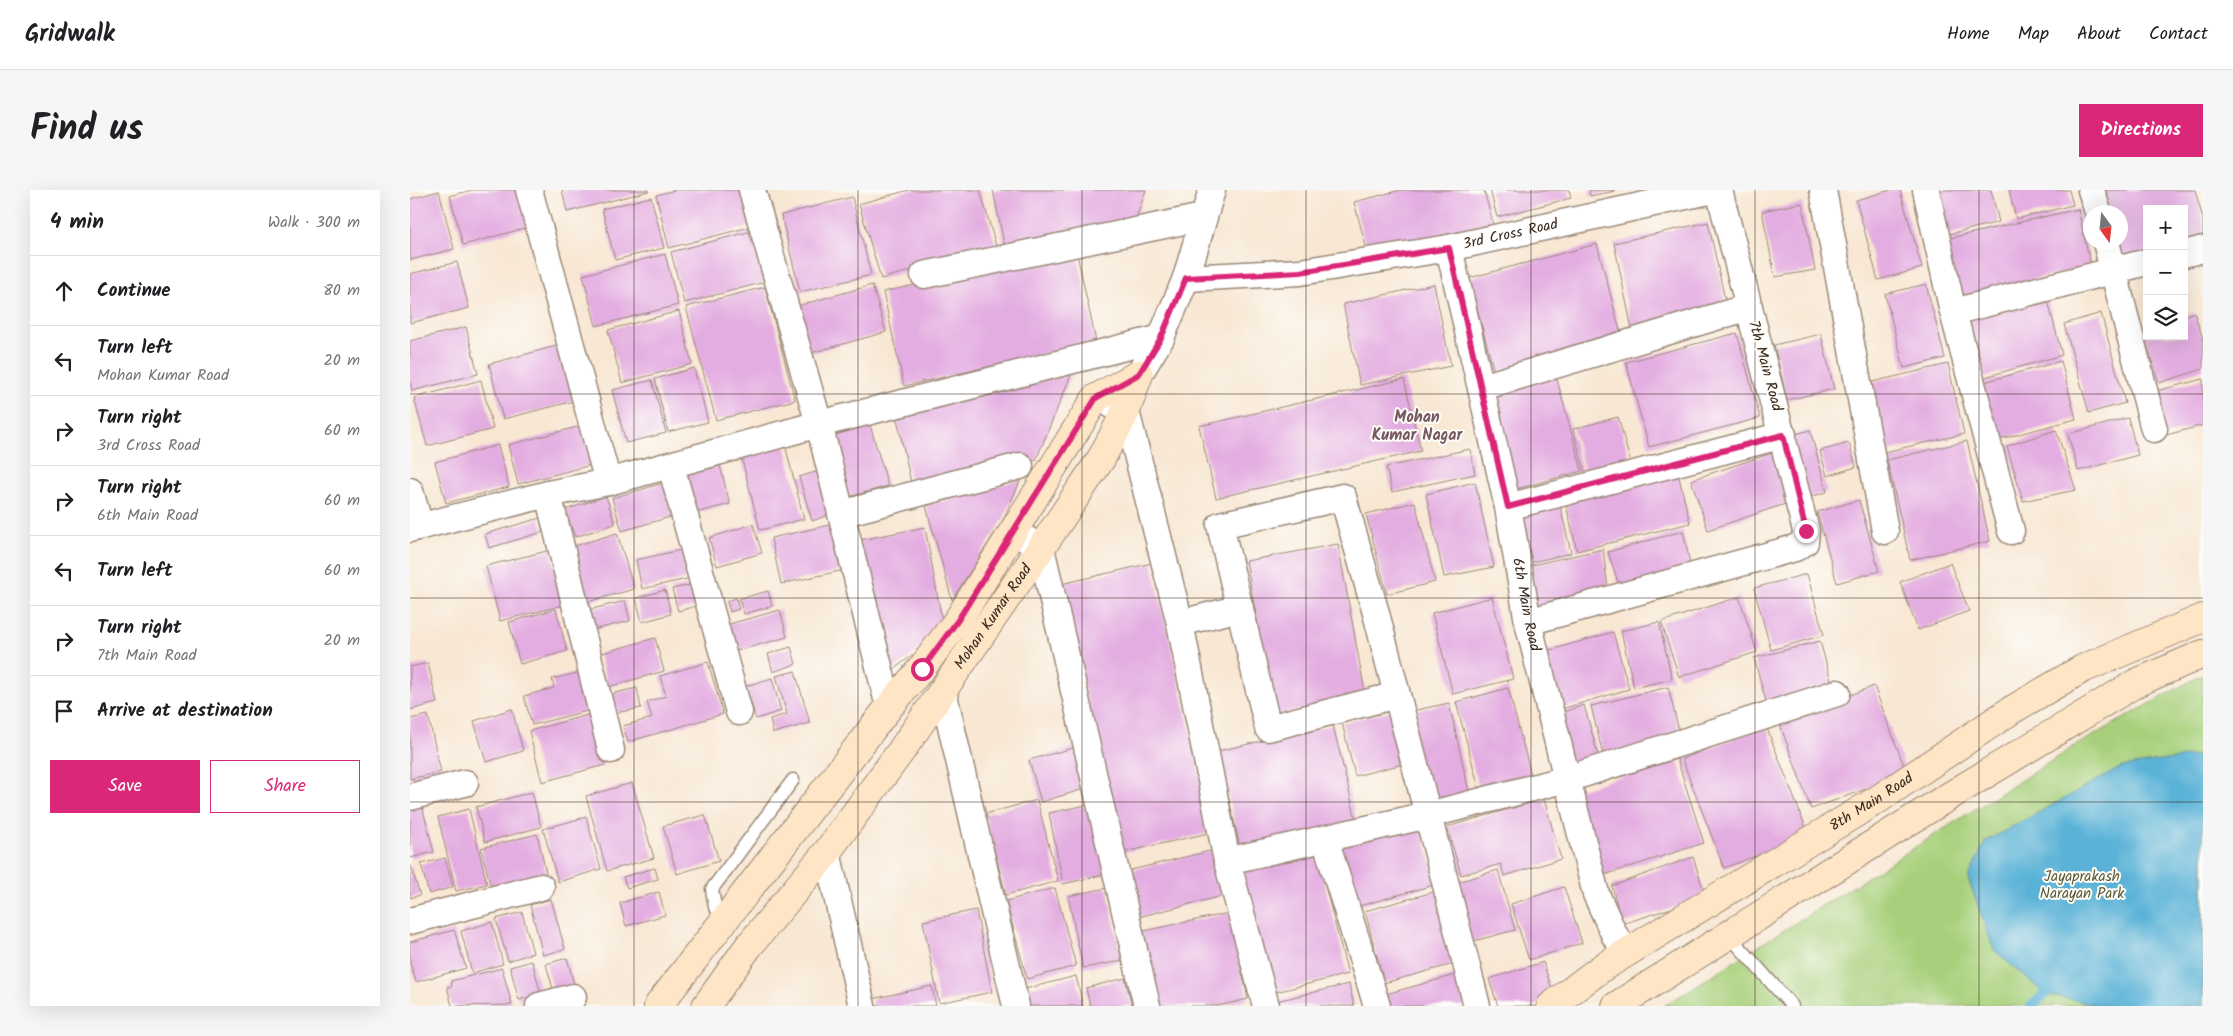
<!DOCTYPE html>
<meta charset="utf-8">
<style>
:root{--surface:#fff;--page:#f6f6f6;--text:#202124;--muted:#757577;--line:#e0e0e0;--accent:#db2777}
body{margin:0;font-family:Kalam,sans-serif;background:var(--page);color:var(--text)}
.controls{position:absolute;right:15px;top:15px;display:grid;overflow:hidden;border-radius:0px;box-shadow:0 5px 20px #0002}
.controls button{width:45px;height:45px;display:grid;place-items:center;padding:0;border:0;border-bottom:1px solid var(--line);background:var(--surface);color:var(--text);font:25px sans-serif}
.compass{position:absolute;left:1673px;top:15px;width:45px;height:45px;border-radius:50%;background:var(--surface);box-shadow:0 5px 20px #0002;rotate:165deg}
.stop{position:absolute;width:15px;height:15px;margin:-11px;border:4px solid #db2777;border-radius:50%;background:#fff}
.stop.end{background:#db2777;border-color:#fff;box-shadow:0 1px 5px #0008}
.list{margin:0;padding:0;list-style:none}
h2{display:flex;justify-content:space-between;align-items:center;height:65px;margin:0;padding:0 20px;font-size:21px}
h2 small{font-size:16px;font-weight:400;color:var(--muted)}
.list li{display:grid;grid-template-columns:32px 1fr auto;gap:15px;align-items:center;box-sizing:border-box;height:70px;padding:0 20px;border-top:1px solid var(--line)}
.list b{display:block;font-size:19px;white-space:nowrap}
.list p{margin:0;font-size:16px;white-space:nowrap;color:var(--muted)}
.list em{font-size:16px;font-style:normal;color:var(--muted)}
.actions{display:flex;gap:10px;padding:15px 20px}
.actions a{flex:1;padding:11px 0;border:1px solid var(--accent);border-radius:0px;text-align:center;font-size:18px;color:var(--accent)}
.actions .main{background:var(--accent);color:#fff}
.icon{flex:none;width:28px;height:28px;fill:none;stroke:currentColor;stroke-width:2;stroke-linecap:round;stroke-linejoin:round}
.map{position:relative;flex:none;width:1793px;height:816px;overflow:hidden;border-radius:0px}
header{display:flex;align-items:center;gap:30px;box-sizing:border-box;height:70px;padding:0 25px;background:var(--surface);border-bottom:1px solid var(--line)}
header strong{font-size:24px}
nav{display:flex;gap:28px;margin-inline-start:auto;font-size:18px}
.intro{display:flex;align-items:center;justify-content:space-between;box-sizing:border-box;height:120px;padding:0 30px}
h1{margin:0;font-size:35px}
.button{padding:12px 22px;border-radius:0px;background:var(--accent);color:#fff;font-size:18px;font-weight:700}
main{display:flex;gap:30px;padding:0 30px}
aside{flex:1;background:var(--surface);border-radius:0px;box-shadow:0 5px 20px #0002}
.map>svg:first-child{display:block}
</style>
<header>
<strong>Gridwalk</strong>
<nav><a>Home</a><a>Map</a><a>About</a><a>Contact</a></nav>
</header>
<div class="intro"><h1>Find us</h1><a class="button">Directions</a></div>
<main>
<aside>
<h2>4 min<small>Walk · 300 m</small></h2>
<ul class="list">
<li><svg class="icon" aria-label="ahead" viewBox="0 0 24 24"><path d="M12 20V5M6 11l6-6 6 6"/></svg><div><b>Continue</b></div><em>80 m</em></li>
<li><svg class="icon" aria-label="left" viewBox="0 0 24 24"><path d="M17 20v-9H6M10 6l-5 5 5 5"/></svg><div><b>Turn left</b><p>Mohan Kumar Road</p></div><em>20 m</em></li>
<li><svg class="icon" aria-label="right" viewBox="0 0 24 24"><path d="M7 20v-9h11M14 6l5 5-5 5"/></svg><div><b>Turn right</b><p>3rd Cross Road</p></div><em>60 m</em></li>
<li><svg class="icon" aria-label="right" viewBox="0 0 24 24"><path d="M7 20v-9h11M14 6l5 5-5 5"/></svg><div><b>Turn right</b><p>6th Main Road</p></div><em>60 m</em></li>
<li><svg class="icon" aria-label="left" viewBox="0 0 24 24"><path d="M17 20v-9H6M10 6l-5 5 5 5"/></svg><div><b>Turn left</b></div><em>60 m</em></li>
<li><svg class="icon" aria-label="right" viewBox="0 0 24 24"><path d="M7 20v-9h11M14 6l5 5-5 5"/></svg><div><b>Turn right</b><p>7th Main Road</p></div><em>20 m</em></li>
<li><svg class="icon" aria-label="arrive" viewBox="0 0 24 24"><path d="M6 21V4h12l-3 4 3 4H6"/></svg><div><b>Arrive at destination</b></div></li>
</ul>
<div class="actions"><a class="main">Save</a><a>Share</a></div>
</aside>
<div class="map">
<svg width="1793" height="816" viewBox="0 0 1793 816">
<rect width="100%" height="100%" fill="#fdfcf7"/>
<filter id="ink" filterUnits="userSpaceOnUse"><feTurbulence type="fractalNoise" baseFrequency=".02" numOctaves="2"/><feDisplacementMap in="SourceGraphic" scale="10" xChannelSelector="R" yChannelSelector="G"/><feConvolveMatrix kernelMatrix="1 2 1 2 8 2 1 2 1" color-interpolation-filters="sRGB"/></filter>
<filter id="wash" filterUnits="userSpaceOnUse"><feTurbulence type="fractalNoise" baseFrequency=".0096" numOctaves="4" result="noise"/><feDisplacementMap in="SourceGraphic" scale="20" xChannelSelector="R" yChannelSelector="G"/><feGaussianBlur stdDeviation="1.12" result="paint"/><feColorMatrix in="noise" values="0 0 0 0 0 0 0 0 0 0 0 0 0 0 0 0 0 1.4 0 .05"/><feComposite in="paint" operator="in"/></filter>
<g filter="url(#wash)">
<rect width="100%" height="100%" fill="#f8e7d3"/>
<path fill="#a8d07b" stroke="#727d4c" d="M 1793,484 L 1793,816 L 1254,816 L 1665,556 Z"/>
<path fill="#5ab2d7" stroke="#4a6e7a" d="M 1788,565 L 1793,565 L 1793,816 L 1693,816 L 1635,804 L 1584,760 L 1558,688 L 1576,651 L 1712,577 Z"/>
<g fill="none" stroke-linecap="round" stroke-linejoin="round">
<path stroke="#5ab2d7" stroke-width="10" d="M 1621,816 L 1646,795"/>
</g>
<g id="blocks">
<g fill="#e4ade1">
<path d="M 62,0 L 109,0 L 119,37 L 53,55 L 40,6 Z"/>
<path d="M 152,0 L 239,0 L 239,1 L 157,22 Z"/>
<path d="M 265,0 L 334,0 L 343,36 L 259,58 L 246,5 Z"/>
<path d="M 499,0 L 570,0 L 586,56 L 471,89 L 449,14 Z"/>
<path d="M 583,0 L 736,0 L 725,31 L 595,58 Z"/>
<path d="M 991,0 L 1074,0 L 1084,38 L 960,71 L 944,12 Z"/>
<path d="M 1080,0 L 1159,0 L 1161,8 L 1087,27 Z"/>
<path d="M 1179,0 L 1205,0 L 1205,1 L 1180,6 Z"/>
<path d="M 1481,0 L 1490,0 L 1512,78 L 1468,90 L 1446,10 Z"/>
<path d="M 1520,0 L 1581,0 L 1589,32 L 1531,46 Z"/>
<path d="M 1599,0 L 1659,0 L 1663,15 L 1606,29 Z"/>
<path d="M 1692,0 L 1785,0 L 1793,29 L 1793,52 L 1774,57 L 1774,19 L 1737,19 L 1737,67 L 1711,74 L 1706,52 L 1710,52 L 1710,22 L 1698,22 Z"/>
<path d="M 29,1 L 44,59 L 0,70 L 0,9 Z"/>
<path d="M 241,7 L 254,58 L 205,70 L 192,19 Z"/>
<path d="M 442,7 L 461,85 L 390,102 L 371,25 Z"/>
<path d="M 1392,13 L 1405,80 L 1365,87 L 1352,21 Z"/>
<path d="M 1668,19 L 1681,76 L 1545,108 L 1532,50 Z"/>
<path d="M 1298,32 L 1317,119 L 1222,139 L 1204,53 Z"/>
<path d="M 342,41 L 355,92 L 274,113 L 261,62 Z"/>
<path d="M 1187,54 L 1212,148 L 1084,182 L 1059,88 Z"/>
<path d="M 666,59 L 686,152 L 494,196 L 473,102 Z"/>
<path d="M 255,64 L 268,115 L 186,136 L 173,85 Z"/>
<path d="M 47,72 L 59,118 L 0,133 L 0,84 Z"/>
<path d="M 1024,94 L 1041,176 L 950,195 L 933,114 Z"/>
<path d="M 1516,94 L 1535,168 L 1494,178 L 1475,104 Z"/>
<path d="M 462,95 L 476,142 L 401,163 L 387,116 Z"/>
<path d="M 355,97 L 385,210 L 306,230 L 276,117 Z"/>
<path d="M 1637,107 L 1652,165 L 1568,189 L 1551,130 Z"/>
<path d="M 269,121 L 282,174 L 212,193 L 198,140 Z"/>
<path d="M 1784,122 L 1793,149 L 1793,179 L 1749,193 L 1732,139 L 1737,138 L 1737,146 L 1774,146 L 1774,126 Z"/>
<path d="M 1691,123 L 1715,213 L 1679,223 L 1654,134 Z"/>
<path d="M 56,137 L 68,184 L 2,201 L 0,192 L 0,151 Z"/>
<path d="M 1327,143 L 1350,228 L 1239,257 L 1216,172 Z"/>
<path d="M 1411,144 L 1424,199 L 1377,210 L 1364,155 Z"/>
<path d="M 154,154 L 168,210 L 93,229 L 79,174 Z"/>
<path d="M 1651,171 L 1666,229 L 1583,251 L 1567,194 Z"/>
<path d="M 1538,174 L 1554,244 L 1470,263 L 1454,194 Z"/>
<path d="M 284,178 L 298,232 L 258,242 L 245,189 Z"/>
<path d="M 661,185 L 626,270 L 502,297 L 485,220 Z"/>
<path d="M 1146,186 L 1172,281 L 1106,299 L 1080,204 Z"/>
<path d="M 994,189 L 1011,261 L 806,308 L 789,236 Z"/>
<path d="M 1793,189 L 1793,235 L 1753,246 L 1742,202 Z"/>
<path d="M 71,190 L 83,239 L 17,256 L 4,208 Z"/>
<path d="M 242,190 L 256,243 L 216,253 L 202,200 Z"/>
<path d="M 1208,227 L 1222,278 L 1177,290 L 1163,239 Z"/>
<path d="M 1718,228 L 1728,265 L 1668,281 L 1658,244 Z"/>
<path d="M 175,235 L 185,274 L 108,294 L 98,255 Z"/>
<path d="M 460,235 L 478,296 L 439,307 L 422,246 Z"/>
<path d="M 1400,240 L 1417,302 L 1396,308 L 1379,246 Z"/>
<path d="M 1646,240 L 1666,300 L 1613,311 L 1597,256 Z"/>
<path d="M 1557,251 L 1580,351 L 1500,370 L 1477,270 Z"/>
<path d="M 1439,253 L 1446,277 L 1417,286 L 1410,261 Z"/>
<path d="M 88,255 L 99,297 L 36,313 L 25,272 Z"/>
<path d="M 375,255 L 394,329 L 350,340 L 331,266 Z"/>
<path d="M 1060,259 L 1065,284 L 982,302 L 976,277 Z"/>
<path d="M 1365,262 L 1381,312 L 1298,340 L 1281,290 Z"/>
<path d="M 310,276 L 320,314 L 282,324 L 272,286 Z"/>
<path d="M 1267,279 L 1280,333 L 1167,361 L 1154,306 Z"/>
<path d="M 412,280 L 425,323 L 402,331 L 389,287 Z"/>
<path d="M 611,289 L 593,330 L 542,410 L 516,316 Z"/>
<path d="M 257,292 L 267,325 L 212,341 L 202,308 Z"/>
<path d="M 1065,292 L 1084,377 L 1034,387 L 1016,304 Z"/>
<path d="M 196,306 L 205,334 L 165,347 L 155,320 Z"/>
<path d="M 1148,307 L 1161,363 L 1118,373 L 1105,317 Z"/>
<path d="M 1449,310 L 1469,381 L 1427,393 L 1407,322 Z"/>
<path d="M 1005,312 L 1025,392 L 977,404 L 956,324 Z"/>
<path d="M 130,328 L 133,342 L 79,358 L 75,344 Z"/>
<path d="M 429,333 L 439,379 L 371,394 L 361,348 Z"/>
<path d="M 343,334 L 352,363 L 307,376 L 299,348 Z"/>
<path d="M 515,337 L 534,442 L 477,484 L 450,350 Z"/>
<path d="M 1273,341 L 1281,378 L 1211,401 L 1198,362 Z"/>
<path d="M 207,343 L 224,399 L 177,412 L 161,357 Z"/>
<path d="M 928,354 L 956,508 L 865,525 L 836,371 Z"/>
<path d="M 275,359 L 281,388 L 232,399 L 226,370 Z"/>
<path d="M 1193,359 L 1198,399 L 1126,419 L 1113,377 Z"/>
<path d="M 141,360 L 154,415 L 90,431 L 76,376 Z"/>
<path d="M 742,373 L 803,642 L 711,663 L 651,394 Z"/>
<path d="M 1540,373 L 1559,421 L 1508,440 L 1490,392 Z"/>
<path d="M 1397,384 L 1414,445 L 1361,460 L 1344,398 Z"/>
<path d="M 280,395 L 286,416 L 268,421 L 262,399 Z"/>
<path d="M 255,400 L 261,424 L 232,432 L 226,408 Z"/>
<path d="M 358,401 L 362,416 L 334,424 L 329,409 Z"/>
<path d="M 1082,407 L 1103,489 L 1043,504 L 1022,423 Z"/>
<path d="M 1329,407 L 1347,462 L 1269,487 L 1251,432 Z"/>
<path d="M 326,408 L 329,419 L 320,422 L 317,411 Z"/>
<path d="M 215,411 L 220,431 L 178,441 L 174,421 Z"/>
<path d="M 146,419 L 157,461 L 110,474 L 99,432 Z"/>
<path d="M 370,420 L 377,447 L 326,461 L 319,434 Z"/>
<path d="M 1249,432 L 1262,489 L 1224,498 L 1211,441 Z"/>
<path d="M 1203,442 L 1219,499 L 1145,521 L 1130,463 Z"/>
<path d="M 245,448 L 254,481 L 198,497 L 189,464 Z"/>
<path d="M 1410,451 L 1423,498 L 1357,515 L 1344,468 Z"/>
<path d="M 381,457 L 386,474 L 363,482 L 358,464 Z"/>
<path d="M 298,472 L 313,524 L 218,552 L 213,536 L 242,528 L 237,512 L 256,506 L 250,486 Z"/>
<path d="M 18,473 L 27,513 L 0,520 L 0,477 Z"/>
<path d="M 385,481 L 400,533 L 363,543 L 360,529 L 377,524 L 366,486 Z"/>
<path d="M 171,482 L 181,520 L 122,535 L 114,506 L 144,498 L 142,489 Z"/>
<path d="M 362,488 L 371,521 L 346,529 L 336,496 Z"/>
<path d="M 1464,496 L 1497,584 L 1401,619 L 1369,532 Z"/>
<path d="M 1258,497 L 1271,549 L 1194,569 L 1181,516 Z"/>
<path d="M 227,498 L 231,518 L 205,523 L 201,504 Z"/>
<path d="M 1098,498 L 1123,592 L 1071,606 L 1046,512 Z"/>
<path d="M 1039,513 L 1059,602 L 1017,611 L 997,522 Z"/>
<path d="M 1174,515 L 1190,572 L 1162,579 L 1147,524 Z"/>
<path d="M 102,519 L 113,561 L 76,572 L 64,531 Z"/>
<path d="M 980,521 L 993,574 L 945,586 L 932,533 Z"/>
<path d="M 181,524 L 195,575 L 132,592 L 119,541 Z"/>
<path d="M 18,525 L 31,582 L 0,589 L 0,529 Z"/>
<path d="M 923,535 L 947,634 L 831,661 L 808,561 Z"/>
<path d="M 1356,536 L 1399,646 L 1314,678 L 1272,569 Z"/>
<path d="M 663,558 L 674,599 L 631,612 L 619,570 Z"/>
<path d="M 1267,569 L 1294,653 L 1191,686 L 1165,601 Z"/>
<path d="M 222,593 L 244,668 L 197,681 L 176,606 Z"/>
<path d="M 122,602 L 131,637 L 75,652 L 66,617 Z"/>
<path d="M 10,608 L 24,662 L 0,668 L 0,611 Z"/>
<path d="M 1134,609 L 1151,669 L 1094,686 L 1091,674 L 1051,685 L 1037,637 Z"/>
<path d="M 627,610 L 648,691 L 596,705 L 575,624 Z"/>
<path d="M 681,614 L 696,684 L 653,694 L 639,623 Z"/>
<path d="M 59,619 L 77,694 L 46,701 L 28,627 Z"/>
<path d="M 295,625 L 309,671 L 267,684 L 253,636 Z"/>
<path d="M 176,627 L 191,679 L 148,692 L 133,639 Z"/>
<path d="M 1010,633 L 1027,694 L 946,717 L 928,656 Z"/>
<path d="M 127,644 L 136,683 L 81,697 L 71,658 Z"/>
<path d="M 808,659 L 820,704 L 728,727 L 717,681 Z"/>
<path d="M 906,661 L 938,784 L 858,804 L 826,682 Z"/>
<path d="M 1283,667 L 1296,707 L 1212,734 L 1202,696 Z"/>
<path d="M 35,668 L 43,697 L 19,704 L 11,674 Z"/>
<path d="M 0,673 L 10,705 L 0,708 Z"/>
<path d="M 245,678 L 248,689 L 217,698 L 213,687 Z"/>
<path d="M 1088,680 L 1105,740 L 1060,752 L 1044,693 Z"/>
<path d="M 1154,697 L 1172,753 L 1119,770 L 1101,714 Z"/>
<path d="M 645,698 L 666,776 L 617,789 L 596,711 Z"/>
<path d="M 697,698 L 712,771 L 673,778 L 658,706 Z"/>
<path d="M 1031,700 L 1051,772 L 974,793 L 955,721 Z"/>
<path d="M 249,702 L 255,725 L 216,736 L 210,713 Z"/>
<path d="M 141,709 L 155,759 L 133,765 L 120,715 Z"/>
<path d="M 566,720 L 582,802 L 529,813 L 513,731 Z"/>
<path d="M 112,722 L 123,763 L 98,771 L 86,729 Z"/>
<path d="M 819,723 L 838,809 L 808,816 L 744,816 L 729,742 Z"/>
<path d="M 82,732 L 93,774 L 62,783 L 51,741 Z"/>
<path d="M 44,740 L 56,778 L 6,792 L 0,773 L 0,752 Z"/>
<path d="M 157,768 L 164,794 L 143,799 L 136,774 Z"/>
<path d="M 122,771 L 131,804 L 109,810 L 100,777 Z"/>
<path d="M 1133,772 L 1143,803 L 1125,816 L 1088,816 L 1079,789 Z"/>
<path d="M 92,778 L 102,815 L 42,816 L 37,797 L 42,796 L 41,791 Z"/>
<path d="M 1056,782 L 1063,816 L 975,816 L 972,805 Z"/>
<path d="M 666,786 L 673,816 L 619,816 L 615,799 Z"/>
<path d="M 715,788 L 722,816 L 680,816 L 676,798 Z"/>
<path d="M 939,794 L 944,816 L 863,816 L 862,812 Z"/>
<path d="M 522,796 L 526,816 L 463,816 L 462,809 Z"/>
</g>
</g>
</g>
<g filter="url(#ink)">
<use href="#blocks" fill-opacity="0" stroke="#9a8878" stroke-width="1"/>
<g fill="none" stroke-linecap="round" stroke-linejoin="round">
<g stroke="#9a8878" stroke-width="15">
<g id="lane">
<path d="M 315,728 L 305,717 L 302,699 L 383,590"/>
<path d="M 1318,744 L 1382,816"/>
</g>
</g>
<g stroke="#9a8878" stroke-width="29">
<g id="street">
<path d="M 119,0 L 198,292"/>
<path d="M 342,0 L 409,234 L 479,517"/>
<path d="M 1413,0 L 1475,341"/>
<path d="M 1516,0 L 1543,122 L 1601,341"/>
<path d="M 1681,0 L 1688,22"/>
<path d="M 1696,52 L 1744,239"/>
<path id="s1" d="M 1039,58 L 1098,317 L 1118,432 L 1157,589 L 1186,704 L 1205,746 L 1218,762"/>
<path d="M 1774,64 L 1793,59"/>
<path d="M 514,85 L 793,27"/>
<path id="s2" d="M 776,88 L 890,82 L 1039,58 L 1303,0"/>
<path d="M 1543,122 L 1737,72"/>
<path d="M 729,184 L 751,148 L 776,88 L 802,0"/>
<path d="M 1072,197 L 1339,117"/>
<path d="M 702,215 L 716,221 L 770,433 L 817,671 L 856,816"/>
<path d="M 261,276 L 329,522"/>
<path d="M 0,301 L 10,336"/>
<path d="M 138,304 L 201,560"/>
<path d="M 1098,317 L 1373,245"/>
<path d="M 431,324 L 610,276"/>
<path d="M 0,339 L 138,304 L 198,292 L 409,234 L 751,148"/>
<path d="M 603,341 L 631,358 L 737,816"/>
<path d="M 1118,432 L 1385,358 L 1395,352 L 1396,341 L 1309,0"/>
<path d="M 770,433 L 830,418"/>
<path d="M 533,501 L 606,816"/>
<path d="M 987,505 L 858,538 L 810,335 L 933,307 L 966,423 L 1067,816"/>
<path d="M 0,607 L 55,593"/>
<path d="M 915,649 L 967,816"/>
<path d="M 417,662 L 452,816"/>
<path d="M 817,671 L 1018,625 L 1157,589 L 1427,503"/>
<path d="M 0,731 L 131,697"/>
<path d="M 129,816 L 163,807"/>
</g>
</g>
<g stroke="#9a8878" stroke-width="30">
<g id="secondary">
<path d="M 248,816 L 479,517 L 511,479 L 548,430 L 686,208 L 729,184"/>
<path id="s3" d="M 296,816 L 338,757 L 417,662 L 491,561 L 631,358 L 691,269 L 716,221 L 729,184"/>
<path id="s4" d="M 1141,816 L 1193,777 L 1467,610 L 1600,521 L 1672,479 L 1793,428"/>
<path d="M 1206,816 L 1533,610 L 1726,493 L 1793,464"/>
</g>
</g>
<use href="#lane" stroke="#fff" stroke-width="12"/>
<use href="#street" stroke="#fff" stroke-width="26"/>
<use href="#secondary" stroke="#fde5c5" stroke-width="28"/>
</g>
</g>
<g fill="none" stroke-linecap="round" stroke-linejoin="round" filter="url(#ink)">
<path stroke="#db2777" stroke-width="6" d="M 512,479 L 548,430 L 686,208 L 729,184 L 751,148 L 776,88 L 890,82 L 1039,58 L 1098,317 L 1373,245 L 1396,341"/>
</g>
<path fill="none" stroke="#3b2a1e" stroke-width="1" stroke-opacity="0.55" d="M 224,0 L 224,816M 448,0 L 448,816M 672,0 L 672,816M 896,0 L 896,816M 1121,0 L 1121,816M 1345,0 L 1345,816M 1569,0 L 1569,816M 0,204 L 1793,204M 0,408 L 1793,408M 0,612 L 1793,612"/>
<g text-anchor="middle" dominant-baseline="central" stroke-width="4" stroke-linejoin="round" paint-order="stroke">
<g font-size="15" fill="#3b2a1e" stroke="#fdfcf7">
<text stroke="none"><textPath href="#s2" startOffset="328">3rd Cross Road</textPath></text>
<text transform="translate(1355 176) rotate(75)">7th Main Road</text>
<text stroke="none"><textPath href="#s1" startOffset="365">6th Main Road</textPath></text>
<text stroke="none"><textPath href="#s3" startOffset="484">Mohan Kumar Road</textPath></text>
<text stroke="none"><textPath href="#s4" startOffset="380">8th Main Road</textPath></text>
</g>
<g font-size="15" fill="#5c5c3a" stroke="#fdfcf7">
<text x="1672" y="687">Jayaprakash<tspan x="1672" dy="17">Narayan Park</tspan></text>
</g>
<g font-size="16" font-weight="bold" fill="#765862" stroke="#fdfcf7">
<text x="1007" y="227">Mohan<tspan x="1007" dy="18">Kumar Nagar</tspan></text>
</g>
</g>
</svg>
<div class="controls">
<button>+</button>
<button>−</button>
<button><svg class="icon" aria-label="layers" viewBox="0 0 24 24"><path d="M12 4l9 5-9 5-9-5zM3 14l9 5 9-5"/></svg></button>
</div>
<svg class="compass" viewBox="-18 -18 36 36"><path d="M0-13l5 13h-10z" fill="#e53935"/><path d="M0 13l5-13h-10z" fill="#757577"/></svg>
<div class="stop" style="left:512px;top:479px"></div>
<div class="stop end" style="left:1396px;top:341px"></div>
</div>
</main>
